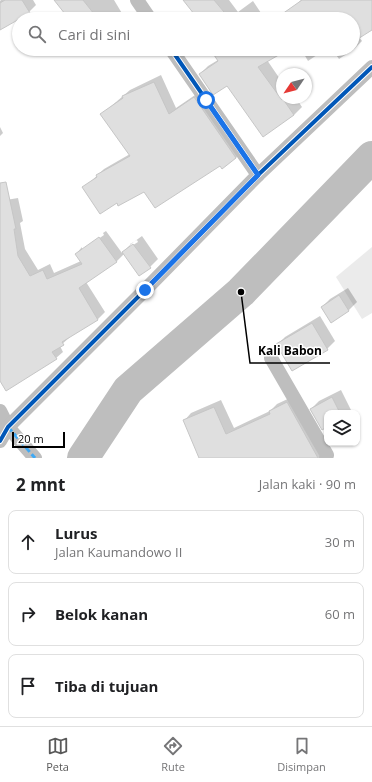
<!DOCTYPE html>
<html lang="id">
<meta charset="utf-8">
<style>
:root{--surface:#fff;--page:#f2f2f2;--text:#202124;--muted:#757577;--line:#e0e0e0;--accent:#595959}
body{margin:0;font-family:"Open Sans",sans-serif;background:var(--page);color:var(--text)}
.controls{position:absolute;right:12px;bottom:12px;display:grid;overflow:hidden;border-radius:8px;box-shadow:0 1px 3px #0004}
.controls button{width:36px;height:36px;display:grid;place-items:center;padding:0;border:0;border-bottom:1px solid var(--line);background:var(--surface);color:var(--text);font:20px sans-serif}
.compass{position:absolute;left:276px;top:68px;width:36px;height:36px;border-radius:50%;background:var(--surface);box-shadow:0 1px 3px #0004;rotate:235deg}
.scale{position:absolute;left:12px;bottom:10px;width:53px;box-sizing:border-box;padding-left:4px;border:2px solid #000;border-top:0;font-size:11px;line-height:14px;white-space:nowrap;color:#000;-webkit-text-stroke:3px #fff;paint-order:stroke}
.stop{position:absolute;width:12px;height:12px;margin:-9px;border:3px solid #1a73e8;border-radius:50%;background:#fff}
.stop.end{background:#1a73e8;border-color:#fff;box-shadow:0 1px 4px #0008}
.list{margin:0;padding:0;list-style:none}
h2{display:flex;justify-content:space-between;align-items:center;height:52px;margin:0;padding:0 16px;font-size:17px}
h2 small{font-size:13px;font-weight:400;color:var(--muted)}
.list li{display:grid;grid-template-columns:26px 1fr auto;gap:12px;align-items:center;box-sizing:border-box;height:64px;margin:0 8px 8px;padding:0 8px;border:1px solid var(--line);border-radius:8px}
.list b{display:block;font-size:15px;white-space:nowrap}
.list p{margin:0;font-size:13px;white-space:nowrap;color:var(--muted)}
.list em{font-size:13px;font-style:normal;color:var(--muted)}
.icon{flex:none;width:22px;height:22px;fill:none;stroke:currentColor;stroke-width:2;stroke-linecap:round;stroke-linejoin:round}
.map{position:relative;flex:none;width:372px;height:458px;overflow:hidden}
.search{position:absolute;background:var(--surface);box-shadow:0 1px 3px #0004;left:12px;right:12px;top:12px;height:44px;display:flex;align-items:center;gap:10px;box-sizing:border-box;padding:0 14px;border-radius:22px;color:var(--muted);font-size:15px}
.sheet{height:268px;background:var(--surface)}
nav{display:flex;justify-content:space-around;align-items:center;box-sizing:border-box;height:56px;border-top:1px solid var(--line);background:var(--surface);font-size:11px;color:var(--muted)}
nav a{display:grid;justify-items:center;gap:2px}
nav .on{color:var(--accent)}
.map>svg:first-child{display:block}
</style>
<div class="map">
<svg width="372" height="458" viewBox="0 0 372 458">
<rect width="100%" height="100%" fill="#fff"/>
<path fill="#ebebeb" d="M 372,247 L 372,313 L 362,319 L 336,277 Z"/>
<g fill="#0003" fill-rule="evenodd">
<path d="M 1,0 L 33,0 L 36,5 L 29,12 L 0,28 L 0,1 Z"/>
<path d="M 55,0 L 114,0 L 123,15 L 127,13 L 132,19 L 71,19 Z"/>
<path d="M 193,0 L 229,0 L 238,12 L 253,1 L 265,19 L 199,19 Z"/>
<path d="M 301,0 L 372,0 L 372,29 L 359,37 L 362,41 L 354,49 L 339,59 L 332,49 L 353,49 L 353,19 L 281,19 Z"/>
<path d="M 211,49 L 287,49 L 267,60 L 282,82 L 282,98 L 296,98 L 302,107 L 294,115 L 264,135 L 227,85 L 200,74 L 208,66 L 218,60 Z"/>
<path d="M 301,49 L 326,49 L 308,61 Z"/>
<path d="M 161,75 L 176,108 L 201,91 L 242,151 L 236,158 L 221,165 L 145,190 L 117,202 L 84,188 L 104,169 L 130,154 L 102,114 L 130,90 Z"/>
<path d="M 0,127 L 3,133 L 0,136 Z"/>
<path d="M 18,198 L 23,221 L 20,223 L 25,249 L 38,270 L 50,264 L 54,273 L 81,261 L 76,254 L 82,247 L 82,250 L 104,235 L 103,233 L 106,231 L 122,253 L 131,244 L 142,236 L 158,259 L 150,267 L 124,254 L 116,262 L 86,282 L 105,312 L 98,319 L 70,336 L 70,337 L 60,346 L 63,352 L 56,358 L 0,379 L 0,201 ZM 137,240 L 138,242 L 130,247 L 130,244 Z"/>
<path d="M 348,288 L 357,302 L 349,310 L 332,321 L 322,307 L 330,299 Z"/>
<path d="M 320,316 L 335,341 L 327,349 L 277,345 L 285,337 Z"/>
<path d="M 341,390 L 351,410 L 348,413 L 327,413 L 327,426 L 311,409 L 319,401 Z"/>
<path d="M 294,396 L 328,458 L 211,458 L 184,421 L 191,413 L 221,400 L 234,428 L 270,411 L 277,404 Z"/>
</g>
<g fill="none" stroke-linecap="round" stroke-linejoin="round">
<path stroke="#bebebe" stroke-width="32" d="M 83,458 L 128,390 L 241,292 L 372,157"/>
</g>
<g fill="#dfdfdf" stroke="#c6c6c6">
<path d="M 5,0 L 22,0 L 30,13 L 0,30 L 0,3 Z"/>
<path d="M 54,0 L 83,0 L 98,19 L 69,19 Z"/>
<path d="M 183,0 L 214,0 L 224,12 L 216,19 L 198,19 Z"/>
<path d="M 302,0 L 372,0 L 372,30 L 353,42 L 353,19 L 275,19 Z"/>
<path d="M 210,49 L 289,49 L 258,67 L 282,100 L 283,99 L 294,115 L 263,137 L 227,86 L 213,95 L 199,74 L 218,61 Z"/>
<path d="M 154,82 L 169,114 L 194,97 L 236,158 L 222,169 L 220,166 L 155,208 L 144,192 L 118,206 L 117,203 L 100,214 L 82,187 L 97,177 L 96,175 L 130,156 L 100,114 L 123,98 L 122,96 Z"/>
<path d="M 6,182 L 16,229 L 14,229 L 18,256 L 30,276 L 43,270 L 47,279 L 82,264 L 75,254 L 99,237 L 117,262 L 79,288 L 98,320 L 62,342 L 64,345 L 52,352 L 57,359 L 6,391 L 0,381 L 0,183 Z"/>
<path d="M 133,244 L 151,268 L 139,276 L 122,252 Z"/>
<path d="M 339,295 L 349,311 L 331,323 L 321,307 Z"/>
<path d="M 312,323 L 328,350 L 292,371 L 276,344 Z"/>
<path d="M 332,397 L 340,413 L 327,413 L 327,427 L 322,430 L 310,409 Z"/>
<path d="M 287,402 L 318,458 L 199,458 L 183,420 L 214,407 L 226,434 L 270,414 L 269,411 Z"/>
</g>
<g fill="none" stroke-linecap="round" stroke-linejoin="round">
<g stroke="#bebebe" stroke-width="14">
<path d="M 137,0 L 150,19"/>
<path d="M 171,49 L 258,175"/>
<path d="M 271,358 L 327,455 L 326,458"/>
<path d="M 0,411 L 8,427 L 35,458"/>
<path d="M 0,441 L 8,427 L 145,290 L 258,175 L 372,67"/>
</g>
<path stroke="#3fa9f5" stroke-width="3" stroke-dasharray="6 3" stroke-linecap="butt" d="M 8,427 L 35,458"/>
<g stroke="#fff" stroke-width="6">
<g id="cycleway">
<path d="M 171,49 L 258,175"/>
<path d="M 0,441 L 8,427 L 145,290 L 258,175 L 372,67"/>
</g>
</g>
<use href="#cycleway" stroke="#0057b8" stroke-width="4"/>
</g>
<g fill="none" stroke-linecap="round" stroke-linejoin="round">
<path stroke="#1a73e8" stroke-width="5" d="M 145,290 L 258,175 L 206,100"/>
</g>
<path fill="none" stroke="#000" stroke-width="1.5" d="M241 292L250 363H330"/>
<circle fill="#000" stroke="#fff" stroke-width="1.5" cx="241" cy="292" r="4"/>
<g font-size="12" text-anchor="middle" font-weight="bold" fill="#000" stroke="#fff" stroke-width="3" stroke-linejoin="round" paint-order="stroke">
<text x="290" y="355">Kali Babon</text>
</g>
</svg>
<div class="controls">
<button><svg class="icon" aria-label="layers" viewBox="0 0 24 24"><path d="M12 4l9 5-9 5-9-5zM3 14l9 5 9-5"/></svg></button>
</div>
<svg class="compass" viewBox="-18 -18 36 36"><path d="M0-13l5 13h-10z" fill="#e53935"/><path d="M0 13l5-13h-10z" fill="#757577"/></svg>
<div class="scale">20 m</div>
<div class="stop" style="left:206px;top:100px"></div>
<div class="stop end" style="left:145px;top:290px"></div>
<div class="search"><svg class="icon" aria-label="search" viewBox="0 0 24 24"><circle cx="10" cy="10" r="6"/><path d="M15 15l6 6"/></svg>Cari di sini</div>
</div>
<section class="sheet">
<h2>2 mnt<small>Jalan kaki · 90 m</small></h2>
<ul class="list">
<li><svg class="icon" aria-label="ahead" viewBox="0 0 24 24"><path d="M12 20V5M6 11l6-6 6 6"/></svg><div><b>Lurus</b><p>Jalan Kaumandowo II</p></div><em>30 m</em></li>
<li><svg class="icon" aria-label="right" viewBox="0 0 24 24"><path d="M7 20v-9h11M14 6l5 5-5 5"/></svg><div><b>Belok kanan</b></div><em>60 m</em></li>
<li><svg class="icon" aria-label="arrive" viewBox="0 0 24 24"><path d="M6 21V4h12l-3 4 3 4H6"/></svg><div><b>Tiba di tujuan</b></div></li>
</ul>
</section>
<nav>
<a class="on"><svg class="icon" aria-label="map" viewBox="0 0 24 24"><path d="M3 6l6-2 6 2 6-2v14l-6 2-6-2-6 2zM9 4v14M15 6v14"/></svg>Peta</a>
<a><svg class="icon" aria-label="directions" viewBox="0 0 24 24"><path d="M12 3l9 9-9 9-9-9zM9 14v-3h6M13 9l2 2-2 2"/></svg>Rute</a>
<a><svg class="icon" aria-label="saved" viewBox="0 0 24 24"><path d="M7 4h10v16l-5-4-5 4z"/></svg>Disimpan</a>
</nav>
